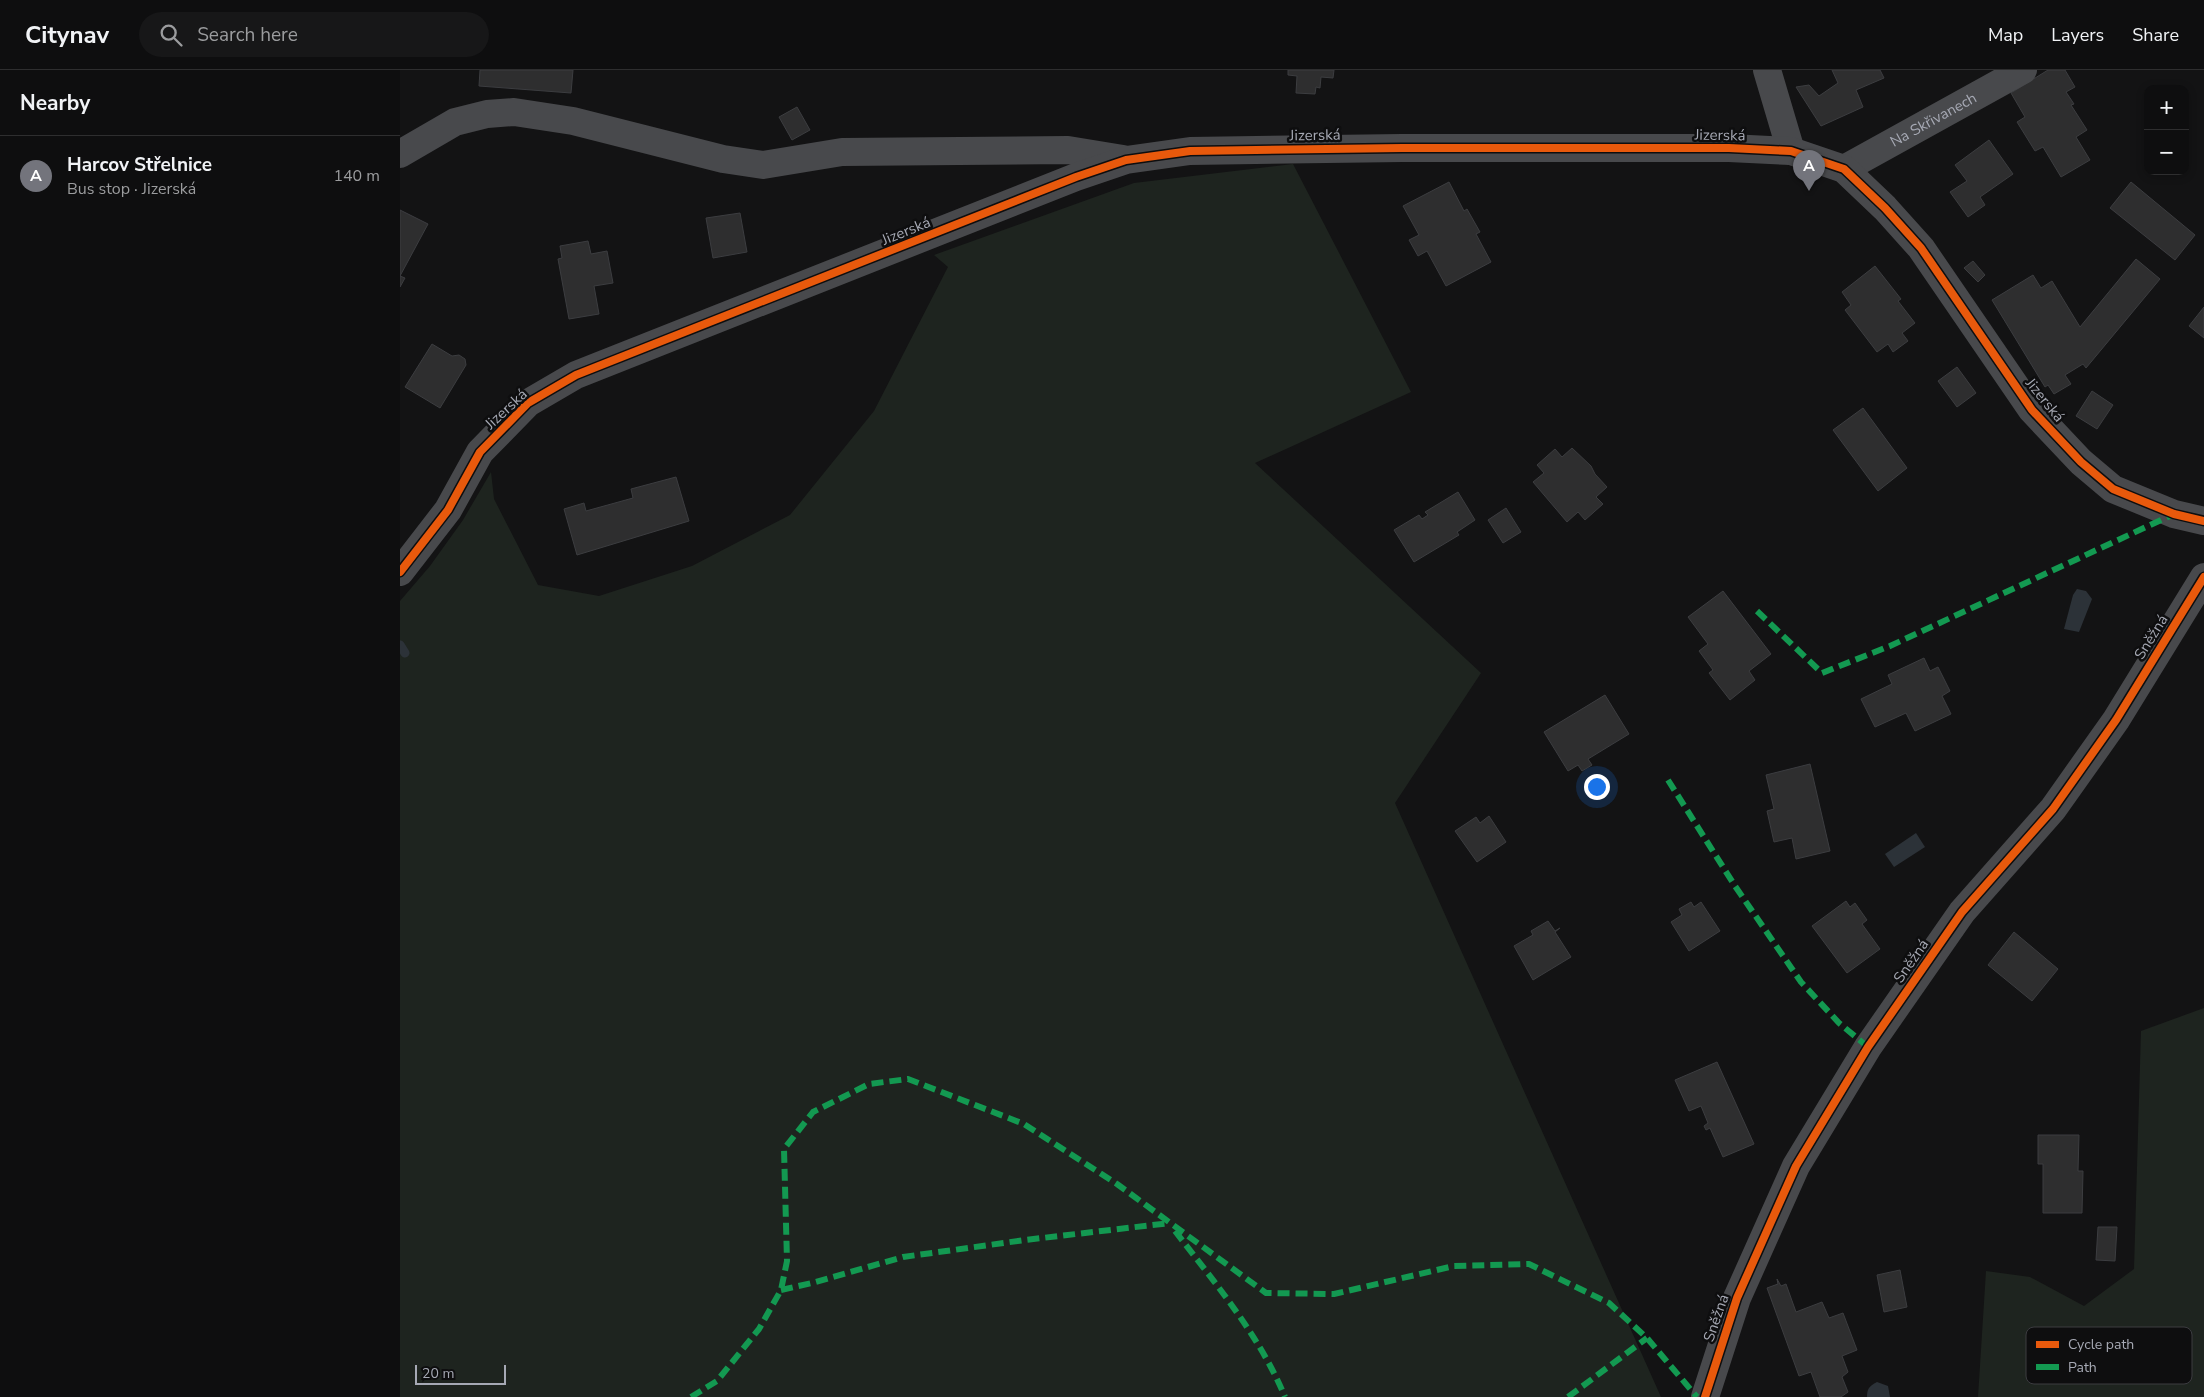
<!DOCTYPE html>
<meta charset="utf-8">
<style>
:root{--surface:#0e0e0f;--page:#171718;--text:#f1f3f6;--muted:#9b9c9e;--line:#2e2e2f;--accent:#73747c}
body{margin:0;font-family:"Nunito Sans",sans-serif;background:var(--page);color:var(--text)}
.controls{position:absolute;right:15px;top:15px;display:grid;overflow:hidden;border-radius:10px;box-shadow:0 2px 8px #0003}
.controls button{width:45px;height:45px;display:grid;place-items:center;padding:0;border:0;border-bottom:1px solid var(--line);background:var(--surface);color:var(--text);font:25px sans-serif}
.scale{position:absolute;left:15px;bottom:12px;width:91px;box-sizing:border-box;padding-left:5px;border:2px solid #a6a9b4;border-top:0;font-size:14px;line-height:18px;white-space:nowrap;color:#a6a9b4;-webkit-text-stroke:4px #0e0e0f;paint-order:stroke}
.you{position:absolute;left:1196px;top:716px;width:18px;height:18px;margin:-12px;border:4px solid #fff;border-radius:50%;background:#1a73e8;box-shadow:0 0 0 8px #1a73e833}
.badge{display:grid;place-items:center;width:32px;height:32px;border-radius:50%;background:var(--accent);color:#fff;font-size:16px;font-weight:700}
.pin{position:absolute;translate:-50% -41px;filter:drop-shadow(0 1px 2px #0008)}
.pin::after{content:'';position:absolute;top:26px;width:18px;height:15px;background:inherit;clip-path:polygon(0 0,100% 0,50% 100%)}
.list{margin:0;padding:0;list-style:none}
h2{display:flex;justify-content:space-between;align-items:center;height:65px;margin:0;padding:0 20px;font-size:21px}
h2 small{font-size:16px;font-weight:400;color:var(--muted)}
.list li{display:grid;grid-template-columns:32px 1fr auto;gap:15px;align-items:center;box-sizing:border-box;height:80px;padding:0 20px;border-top:1px solid var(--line)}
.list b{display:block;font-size:19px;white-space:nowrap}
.list p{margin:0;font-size:16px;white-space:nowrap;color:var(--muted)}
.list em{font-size:16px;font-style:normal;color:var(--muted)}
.icon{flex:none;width:28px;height:28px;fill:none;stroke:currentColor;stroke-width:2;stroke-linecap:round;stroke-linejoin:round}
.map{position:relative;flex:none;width:1804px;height:1327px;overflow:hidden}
header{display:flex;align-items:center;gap:30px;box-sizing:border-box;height:70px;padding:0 25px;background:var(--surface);border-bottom:1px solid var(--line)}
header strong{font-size:24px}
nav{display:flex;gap:28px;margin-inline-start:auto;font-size:18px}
.search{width:350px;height:45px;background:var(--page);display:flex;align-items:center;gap:12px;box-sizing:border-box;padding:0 18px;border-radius:28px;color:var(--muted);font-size:19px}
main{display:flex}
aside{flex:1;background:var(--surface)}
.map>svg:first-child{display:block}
</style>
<header>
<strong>Citynav</strong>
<div class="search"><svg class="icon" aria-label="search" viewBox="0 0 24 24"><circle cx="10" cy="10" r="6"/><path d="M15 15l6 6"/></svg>Search here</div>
<nav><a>Map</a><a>Layers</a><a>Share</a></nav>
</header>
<main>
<aside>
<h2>Nearby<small></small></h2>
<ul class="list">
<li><span class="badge">A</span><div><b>Harcov Střelnice</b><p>Bus stop · Jizerská</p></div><em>140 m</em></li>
</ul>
</aside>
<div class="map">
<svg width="1804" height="1327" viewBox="0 0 1804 1327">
<rect width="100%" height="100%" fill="#131314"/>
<g fill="#1e241f">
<path d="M 893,94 L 1011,322 L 855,393 L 1081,603 L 995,733 L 1261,1327 L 0,1327 L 0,531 L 30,496 L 63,450 L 91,402 L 94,429 L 138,515 L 199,526 L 292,496 L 390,445 L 474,341 L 548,197 L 534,185 L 734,113 Z"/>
<path d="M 1804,938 L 1804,1327 L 1578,1327 L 1586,1201 L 1630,1207 L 1684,1236 L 1734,1199 L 1741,961 Z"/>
</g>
<g fill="#2c3238">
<path d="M 1677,519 L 1686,521 L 1692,529 L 1679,562 L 1664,559 L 1673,525 Z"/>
<path d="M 1516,763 L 1525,777 L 1494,797 L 1485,784 Z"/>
<path d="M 1477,1312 L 1488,1316 L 1490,1327 L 1467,1327 C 1467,1319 1469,1316 1477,1312 Z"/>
</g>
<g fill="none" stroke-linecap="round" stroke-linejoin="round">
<path stroke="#2c3238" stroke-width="9" d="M 0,575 L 5,583"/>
</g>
<g fill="#2e2e2f" stroke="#3c3d40">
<path d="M 80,0 L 173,0 L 171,23 L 79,16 Z"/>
<path d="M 888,0 L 934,0 L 933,8 L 921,7 L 920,18 L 916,17 L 915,24 L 896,23 L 897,6 L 888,5 Z"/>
<path d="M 1432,0 L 1480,0 L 1484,8 L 1456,20 L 1463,37 L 1421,56 L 1396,17 L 1409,15 L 1419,26 L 1438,13 Z"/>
<path d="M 1648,0 L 1665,0 L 1675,17 L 1666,22 L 1674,34 L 1671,35 L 1687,60 L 1676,67 L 1690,90 L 1661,107 L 1643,77 L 1635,81 L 1617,52 L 1625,47 L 1611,23 Z"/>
<path d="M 397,37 L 410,60 L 392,70 L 379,47 Z"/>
<path d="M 1589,70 L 1613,104 L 1580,127 L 1585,135 L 1568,147 L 1550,122 L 1567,111 L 1555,95 Z"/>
<path d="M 1049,112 L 1064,141 L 1067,139 L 1080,162 L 1076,164 L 1091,192 L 1046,216 L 1027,181 L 1018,186 L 1009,170 L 1019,165 L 1003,136 Z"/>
<path d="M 1731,112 L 1795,165 L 1775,190 L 1710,138 Z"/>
<path d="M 0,140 L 28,154 L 0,206 L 5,208 L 0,217 Z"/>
<path d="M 340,143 L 347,182 L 313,188 L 306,148 Z"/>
<path d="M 188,171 L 191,184 L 207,181 L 213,213 L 194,216 L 199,244 L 169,249 L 158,189 L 162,188 L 160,176 Z"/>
<path d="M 1736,189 L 1760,209 L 1686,298 L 1683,294 L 1665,305 L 1671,314 L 1654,324 L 1648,315 L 1645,317 L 1592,230 L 1633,205 L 1641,218 L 1652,211 L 1680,257 Z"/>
<path d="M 1573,191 L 1585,205 L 1578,212 L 1564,198 Z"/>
<path d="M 1475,196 L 1501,229 L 1498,231 L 1515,253 L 1502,263 L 1508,271 L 1493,282 L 1488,274 L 1477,282 L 1445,240 L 1451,235 L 1442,222 Z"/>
<path d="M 1804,237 L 1804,268 L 1789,256 Z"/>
<path d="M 32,274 L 52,286 L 59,285 L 65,289 L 66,295 L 40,338 L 5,317 Z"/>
<path d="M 1557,297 L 1576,323 L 1557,337 L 1538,311 Z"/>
<path d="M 1692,321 L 1713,335 L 1697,359 L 1676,346 Z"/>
<path d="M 1463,338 L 1507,398 L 1478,421 L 1433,360 Z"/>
<path d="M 1172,378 L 1191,396 L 1195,404 L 1207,417 L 1196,427 L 1203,434 L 1185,450 L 1178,442 L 1167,452 L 1133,412 L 1144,403 L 1137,395 L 1155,379 L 1162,387 Z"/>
<path d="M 276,407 L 289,451 L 177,485 L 164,439 L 184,433 L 186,441 L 233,428 L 231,419 Z"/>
<path d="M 1058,422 L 1075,450 L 1057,462 L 1059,465 L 1014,492 L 994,460 L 1019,445 L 1022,449 L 1028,445 L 1025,442 Z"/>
<path d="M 1106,438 L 1121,462 L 1103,473 L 1088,450 Z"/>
<path d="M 1323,521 L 1371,584 L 1349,601 L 1355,610 L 1330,630 L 1309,603 L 1313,600 L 1299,581 L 1308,574 L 1288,547 Z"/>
<path d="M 1524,588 L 1530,601 L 1538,597 L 1550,621 L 1542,626 L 1551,644 L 1515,661 L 1506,643 L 1475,657 L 1461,629 L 1492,614 L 1488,605 Z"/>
<path d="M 1205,625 L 1229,664 L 1188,689 L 1192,695 L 1182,701 L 1178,695 L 1168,701 L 1144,662 Z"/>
<path d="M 1410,694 L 1430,781 L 1396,789 L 1392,768 L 1374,772 L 1367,741 L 1374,739 L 1366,705 Z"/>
<path d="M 1089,746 L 1106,772 L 1077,792 L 1055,761 L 1076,747 L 1080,753 Z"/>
<path d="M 1446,831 L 1450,837 L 1455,833 L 1467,850 L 1462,854 L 1480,879 L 1447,903 L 1412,856 Z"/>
<path d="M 1291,832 L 1294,837 L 1301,832 L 1320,861 L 1289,881 L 1271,852 L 1282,845 L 1279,839 Z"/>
<path d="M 1148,851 L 1155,861 L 1160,858 L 1155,862 L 1171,887 L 1133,910 L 1114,876 L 1133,865 L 1131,861 Z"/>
<path d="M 1614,862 L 1658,899 L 1632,931 L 1588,895 Z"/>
<path d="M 1317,992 L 1354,1074 L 1323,1087 L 1310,1058 L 1306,1060 L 1304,1056 L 1308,1053 L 1301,1036 L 1289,1041 L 1275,1010 Z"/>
<path d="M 1638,1065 L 1679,1065 L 1678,1101 L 1683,1101 L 1682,1143 L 1643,1143 L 1643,1094 L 1638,1094 Z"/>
<path d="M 1698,1157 L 1717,1157 L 1715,1191 L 1696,1190 Z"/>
<path d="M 1500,1200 L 1507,1237 L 1484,1242 L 1477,1205 Z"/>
<path d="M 1377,1209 L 1381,1216 L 1386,1214 L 1396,1242 L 1422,1232 L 1429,1248 L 1443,1243 L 1457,1280 L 1442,1286 L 1448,1302 L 1442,1307 L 1448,1322 L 1441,1327 L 1420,1327 L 1411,1302 L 1399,1306 L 1367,1218 L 1378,1214 Z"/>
</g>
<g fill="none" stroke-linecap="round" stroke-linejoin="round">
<g stroke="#48494c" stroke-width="28">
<path d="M 1367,0 L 1391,81"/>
<path d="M 0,84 L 55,52 L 87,44 L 114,42 L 173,51 L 323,89 L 363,95 L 442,82 L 668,80 L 723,89"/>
<path id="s1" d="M 1444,99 L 1623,0"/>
<path d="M 0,502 L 48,440 L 80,382 L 128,333 L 176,305 L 676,107 L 726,90 L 790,81 L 1002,78 L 1329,78 L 1391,81 L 1444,99 L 1485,138 L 1521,178 L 1632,340 L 1681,392 L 1713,419 L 1774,444 L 1804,451"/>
<path d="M 1305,1327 L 1337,1228 L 1396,1096 L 1468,977 L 1562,842 L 1653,739 L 1716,650 L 1804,507"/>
</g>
<g stroke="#139951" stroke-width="6" stroke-dasharray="12 6" stroke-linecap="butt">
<path d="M 1357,541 L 1422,603 L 1490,576 L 1774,444"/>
<path d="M 1268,710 L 1335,816 L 1401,912 L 1439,953 L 1468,977"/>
<path d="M 775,1161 C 815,1213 860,1266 885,1327"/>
<path d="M 381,1220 L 412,1213 L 503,1187 L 625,1170 L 770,1153"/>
<path d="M 291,1327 L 317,1311 L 359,1259 L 381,1220 L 387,1191 L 384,1079 L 413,1042 L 469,1014 L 508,1009 L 624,1054 L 717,1114 L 866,1223 L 934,1224 L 1054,1196 L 1129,1194 L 1209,1233 L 1247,1268 L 1297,1327"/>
<path d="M 1168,1327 L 1247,1268"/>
</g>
<g stroke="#0e0e0f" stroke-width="11">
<g id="cycleway">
<path d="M 0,502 L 48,440 L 80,382 L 128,333 L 176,305 L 676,107 L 726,90 L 790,81 L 1002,78 L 1329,78 L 1391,81 L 1444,99 L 1485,138 L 1521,178 L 1632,340 L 1681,392 L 1713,419 L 1774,444 L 1804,451"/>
<path d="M 1305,1327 L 1337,1228 L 1396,1096 L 1468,977 L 1562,842 L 1653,739 L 1716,650 L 1804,507"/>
</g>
</g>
<use href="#cycleway" stroke="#e8590c" stroke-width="8"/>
</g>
<g text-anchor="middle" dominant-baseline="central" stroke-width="5" stroke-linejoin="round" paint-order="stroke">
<g font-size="15" fill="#a6a9b4" stroke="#0e0e0f">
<text stroke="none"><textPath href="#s1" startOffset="102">Na Skřivanech</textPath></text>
<text transform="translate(915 65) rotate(-1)">Jizerská</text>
<text transform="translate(1320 65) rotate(1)">Jizerská</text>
<text transform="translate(506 161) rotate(-22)">Jizerská</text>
<text transform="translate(1645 330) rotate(51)">Jizerská</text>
<text transform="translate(106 339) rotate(-43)">Jizerská</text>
<text transform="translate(1751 567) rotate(-58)">Sněžná</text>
<text transform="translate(1511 891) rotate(-55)">Sněžná</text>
<text transform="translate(1316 1248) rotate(-71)">Sněžná</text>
</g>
</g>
<rect x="1626" y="1257" width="166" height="57" rx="8" fill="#0e0e0f" stroke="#3c3c41" stroke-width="1"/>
<rect x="1636" y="1271" width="23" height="7" fill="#e8590c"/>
<rect x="1636" y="1294" width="23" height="6" fill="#139951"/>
<g font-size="14" fill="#a6a9b4">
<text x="1668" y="1279">Cycle path</text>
<text x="1668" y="1302">Path</text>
</g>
</svg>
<div class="controls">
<button>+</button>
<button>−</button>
</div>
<div class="scale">20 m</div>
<div class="you"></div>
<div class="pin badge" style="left:1409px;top:121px">A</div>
</div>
</main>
